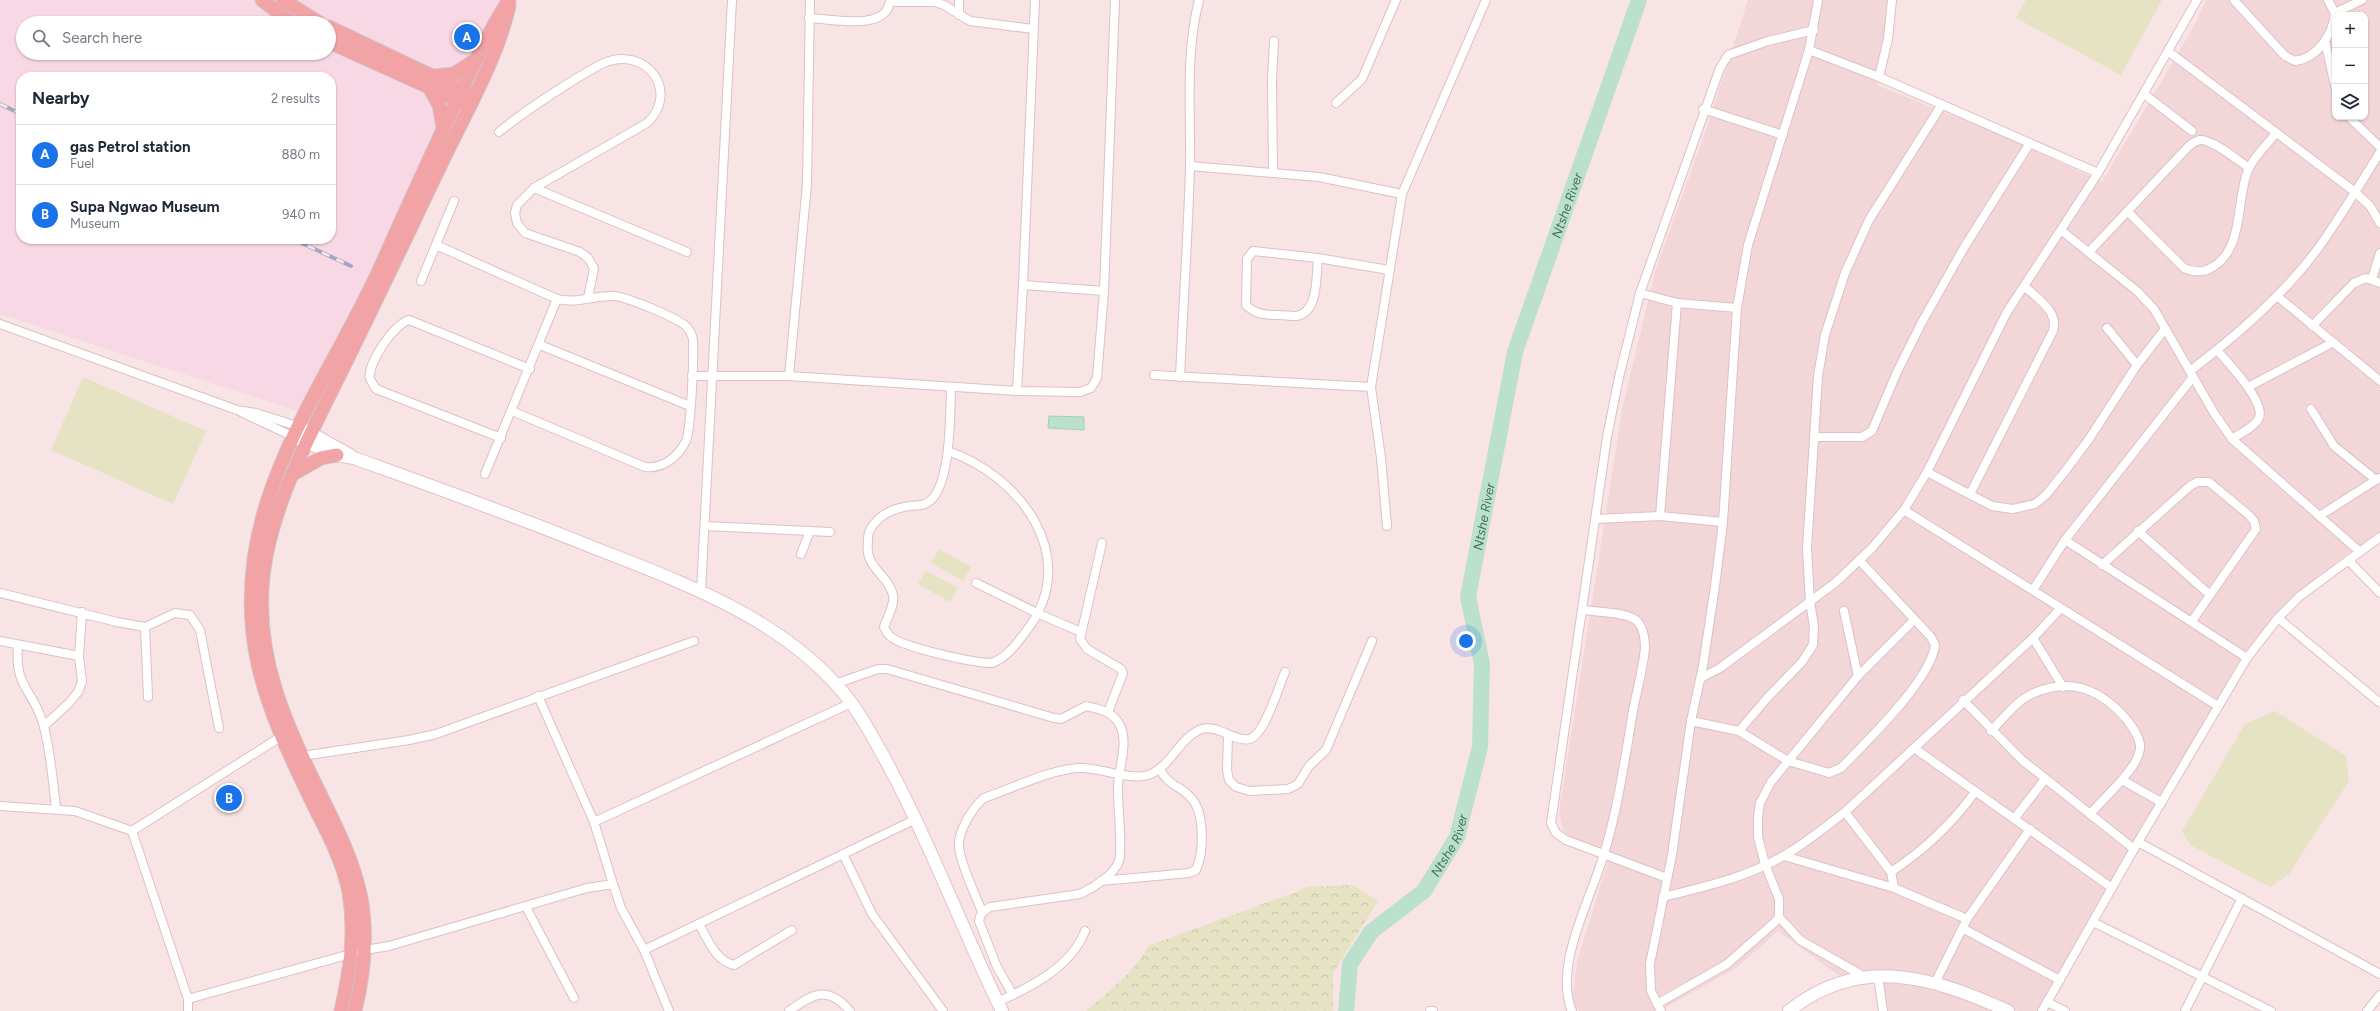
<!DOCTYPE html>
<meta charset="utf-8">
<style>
:root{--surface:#fff;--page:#f6f6f7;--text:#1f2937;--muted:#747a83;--line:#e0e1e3;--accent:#1a73e8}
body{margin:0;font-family:Figtree,sans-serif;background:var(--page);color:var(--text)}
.controls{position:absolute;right:12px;top:12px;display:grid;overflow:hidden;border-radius:8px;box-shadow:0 1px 3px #0004}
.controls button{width:36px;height:36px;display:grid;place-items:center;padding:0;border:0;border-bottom:1px solid var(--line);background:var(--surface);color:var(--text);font:20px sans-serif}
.you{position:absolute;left:1466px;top:641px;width:14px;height:14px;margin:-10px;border:3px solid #fff;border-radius:50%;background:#1a73e8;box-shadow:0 0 0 6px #1a73e833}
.badge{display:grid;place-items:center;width:26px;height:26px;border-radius:50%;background:var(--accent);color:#fff;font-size:13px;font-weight:700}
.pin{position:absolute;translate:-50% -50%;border:2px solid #fff;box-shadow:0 1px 4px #0006}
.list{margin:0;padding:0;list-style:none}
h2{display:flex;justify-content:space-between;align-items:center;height:52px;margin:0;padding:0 16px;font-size:17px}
h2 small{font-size:13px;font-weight:400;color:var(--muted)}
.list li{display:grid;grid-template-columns:26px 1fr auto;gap:12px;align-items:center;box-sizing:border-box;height:60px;padding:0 16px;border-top:1px solid var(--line)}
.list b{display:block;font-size:15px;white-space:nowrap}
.list p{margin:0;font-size:13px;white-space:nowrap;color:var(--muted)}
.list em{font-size:13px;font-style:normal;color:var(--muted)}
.icon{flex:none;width:22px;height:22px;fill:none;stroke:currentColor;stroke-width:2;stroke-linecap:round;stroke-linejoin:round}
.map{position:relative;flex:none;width:2380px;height:1011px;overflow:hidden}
.search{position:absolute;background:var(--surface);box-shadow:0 1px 3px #0004;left:16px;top:16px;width:320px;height:44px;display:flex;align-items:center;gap:10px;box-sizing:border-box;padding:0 14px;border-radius:22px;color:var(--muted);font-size:15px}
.panel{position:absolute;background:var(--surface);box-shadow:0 1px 3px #0004;left:16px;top:72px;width:320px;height:172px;border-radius:16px}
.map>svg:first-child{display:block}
</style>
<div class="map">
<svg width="2380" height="1011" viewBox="0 0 2380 1011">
<defs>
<pattern id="forest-crowns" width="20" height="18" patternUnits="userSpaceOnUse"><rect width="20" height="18" fill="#e5e3c4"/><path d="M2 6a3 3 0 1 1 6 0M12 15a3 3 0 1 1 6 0" fill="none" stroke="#c8c4aa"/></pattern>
</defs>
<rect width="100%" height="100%" fill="#f9e4e5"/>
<g fill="#f2d6d8" fill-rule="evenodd">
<path d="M 1748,0 L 1891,0 L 1877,85 L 2013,140 L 2102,182 L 2194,26 L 2206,0 L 2380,0 L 2380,534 L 2344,556 L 2289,604 L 2242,665 L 2042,1011 L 2018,1011 L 1968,990 L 1841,977 L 1778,931 L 1736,968 L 1659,1011 L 1579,1011 L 1572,1000 L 1577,962 L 1611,851 L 1572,838 L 1563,831 L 1559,812 L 1622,410 L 1655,272 L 1708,124 ZM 2335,15 L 2365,15 L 2365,117 L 2335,117 Z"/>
<path d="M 1890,975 L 2008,1011 L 1883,1011 L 1878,976 Z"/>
</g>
<path fill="#f8d8e4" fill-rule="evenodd" d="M 0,0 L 509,0 L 303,413 L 0,314 ZM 23,23 L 329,23 L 329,53 L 23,53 ZM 21,77 L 331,77 L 331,239 L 21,239 Z"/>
<path fill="url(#forest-crowns)" d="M 1353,885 L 1378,901 L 1333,973 L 1333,1011 L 1086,1011 C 1108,992 1135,972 1148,946 L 1309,887 Z"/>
<g fill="#e5e3c4">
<path d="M 2026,0 L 2162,0 L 2121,75 L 2016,18 Z"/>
<path d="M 83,377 L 206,431 L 173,504 L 51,450 Z"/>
<path d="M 939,549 L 971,567 L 963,581 L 931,563 Z"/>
<path d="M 926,571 L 958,588 L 950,602 L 918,584 Z"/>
<path d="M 2275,711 L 2346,756 L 2349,781 L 2289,874 L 2270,887 L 2190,845 L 2182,831 L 2245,724 Z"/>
</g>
<path fill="#bbe0cd" stroke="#a2d1ba" d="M 1049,416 L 1084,417 L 1084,430 L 1048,428 Z"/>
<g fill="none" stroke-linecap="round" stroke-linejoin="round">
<path stroke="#bbe0cd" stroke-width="16" id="s1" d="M 1346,1011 L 1350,964 L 1371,932 L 1424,891 L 1457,837 L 1480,747 L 1482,664 L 1468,597 L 1515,352 L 1639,0"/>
<g stroke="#dcc0c6" stroke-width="10">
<g id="street">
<path d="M 2234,0 L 2285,56 L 2295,61 C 2318,58 2333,34 2335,13 L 2328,0"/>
<path d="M 890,2 L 935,2 L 944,5 L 970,21 L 1033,29"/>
<path d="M 2335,13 L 2362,0"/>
<path d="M 959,15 L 959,0"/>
<path d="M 809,18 C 832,19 888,32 890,0"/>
<path d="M 2325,41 L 2335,86"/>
<path d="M 1809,50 L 1879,77 L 2098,173"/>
<path d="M 2169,52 L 2355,192 L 2370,206 L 2380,223"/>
<path d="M 1879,77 L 1888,39 L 1892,0"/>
<path d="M 2144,94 L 2192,131"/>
<path d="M 1336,103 L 1362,79 L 1396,0"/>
<path d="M 1703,109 L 1783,135"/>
<path d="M 2349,117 L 2380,147"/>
<path d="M 499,132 C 523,112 550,95 577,78 C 586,73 595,67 604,63 C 645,45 681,91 647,123 L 534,188 L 517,205 L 515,213 L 517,223 L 525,233 L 580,252 L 588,258 L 594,268 L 588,298"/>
<path d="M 1190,166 L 1319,177 L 1402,194"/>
<path d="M 1273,172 L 1272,81 L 1274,41"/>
<path d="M 534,188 L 687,252"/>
<path d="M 2128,212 L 2184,268 C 2193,272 2202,273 2211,268 C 2246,249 2235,197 2249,168 C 2255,156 2267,145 2275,134"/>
<path d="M 2062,231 L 2137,291 L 2154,309 L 2214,413 L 2232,439 L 2359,551"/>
<path d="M 436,245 L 557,299 C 577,304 595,295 614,296 C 627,297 678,318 687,327 C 690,331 693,336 693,341 C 694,356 691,430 686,441 C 678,457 663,469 645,467 L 512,411"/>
<path d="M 2089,252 L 2187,148 C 2190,145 2195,141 2200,140 C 2212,139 2239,161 2249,168"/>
<path d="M 1318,258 C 1316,275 1319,313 1296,316 C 1290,316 1283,315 1277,315 C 1265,315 1255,314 1246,305 L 1247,259 L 1253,251 L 1318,258 L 1389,270"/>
<path d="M 2372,279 L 2380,253"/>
<path d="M 421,281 L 454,201"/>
<path d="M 1023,285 L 1104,291"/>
<path d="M 1640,293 L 1677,303 L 1737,308"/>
<path d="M 2277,296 L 2380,381"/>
<path d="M 0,324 L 237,410 L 256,413 L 297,426"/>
<path d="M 2312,326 L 2354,283 L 2366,278 L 2380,283"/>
<path d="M 2107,328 L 2137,365"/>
<path d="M 540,345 L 690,406"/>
<path d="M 2217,350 C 2228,363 2266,402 2259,418 C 2255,427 2239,434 2232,439"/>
<path d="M 2190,371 C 2237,335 2284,295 2319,247 C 2341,216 2360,184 2380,152"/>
<path d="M 1154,375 L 1371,387"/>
<path d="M 692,376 L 789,376 L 1017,391 L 1080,392 L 1091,388 L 1097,378 L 1104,291 L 1115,0"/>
<path d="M 789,376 L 807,184 L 810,0"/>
<path d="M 1180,377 C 1183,307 1188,237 1190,167 C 1191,111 1185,55 1199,0"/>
<path d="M 2248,387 L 2332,343"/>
<path d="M 1017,391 L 1023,285 L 1035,0"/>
<path d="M 2311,409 L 2334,446 L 2376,480"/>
<path d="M 241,412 L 292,436"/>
<path d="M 1815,437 L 1862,437 L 1872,431 L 1897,372 L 1922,322 L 1965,246 L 2030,143"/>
<path d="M 501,438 L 376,389 L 370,379 C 367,364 393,325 409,320 L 530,369"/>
<path d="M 948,451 C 1021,476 1082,558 1027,630 C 1017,643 1008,657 992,663 C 973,663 906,648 891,637 C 887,634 886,631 884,627 C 887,618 895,605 893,595 C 888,574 864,568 868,542 C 868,539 868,533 870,530 C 878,515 894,508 910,506 C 914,505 920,506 925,504 C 952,494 950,411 951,387"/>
<path d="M 1927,472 L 1992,506 L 2013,509 L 2035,504 L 2046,495 L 2066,470 L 2089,439 L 2137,365 L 2165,329"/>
<path d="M 485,474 L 557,299"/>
<path d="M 1970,494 L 2053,331 C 2059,311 2037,298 2024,286"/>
<path d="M 1904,510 L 2218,706"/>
<path d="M 2321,515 L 2379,478"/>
<path d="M 1660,516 L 1677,303"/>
<path d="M 1596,519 L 1660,516 L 1723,522"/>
<path d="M 705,526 L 830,532"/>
<path d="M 1387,526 L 1381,458 L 1371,387 L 1402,194 L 1486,0"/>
<path d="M 2138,531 L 2209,594"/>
<path d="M 2065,540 L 2247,658"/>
<path d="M 1102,543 L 1080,639 L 1087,649 L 1121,669 L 1123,673 L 1108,712"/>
<path d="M 801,554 L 810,531"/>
<path d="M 2348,560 L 2380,593"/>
<path d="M 2102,565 L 2190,486 L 2197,482 L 2209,482 L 2249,515 L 2254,521 L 2256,529 L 2192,621"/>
<path d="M 976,583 L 1039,614 L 1081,632"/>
<path d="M 2033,590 L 2065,540 L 2193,377"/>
<path d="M 701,591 L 732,0"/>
<path d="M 0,593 L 117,622 L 145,627 L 175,613 L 190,615 L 200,630 L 219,728"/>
<path d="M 1844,611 L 1858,676"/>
<path d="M 2278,618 L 2380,703"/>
<path d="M 145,627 L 148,697"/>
<path d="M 2033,638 L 2063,687"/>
<path d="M 0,641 L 79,656"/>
<path d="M 18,645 C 14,690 35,690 44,727 C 51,754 53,782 56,809"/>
<path d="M 1701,678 L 1720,668 L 1835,583 L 1872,548 L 1904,510 L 1927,472 L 2007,312 L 2098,173 L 2197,0"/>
<path d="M 835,684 L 878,669 L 887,669 L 1054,718 L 1061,719 L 1086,706 C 1098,709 1111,711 1118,722 C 1130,739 1119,766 1118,785 C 1117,802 1123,848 1119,861 C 1114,875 1093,888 1080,894 L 990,907 C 983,911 980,914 979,921 L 997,967 L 1013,995"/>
<path d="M 538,696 L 594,822 L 613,884"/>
<path d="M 1963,700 L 2022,760 L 2134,849"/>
<path d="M 1691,721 L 1739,731 L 1788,761 L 1829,773 L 1841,768 C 1866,742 1931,680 1935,645 L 1931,637 L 1859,560"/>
<path d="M 44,726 L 69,703 L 78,692 L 82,682 L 79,656 L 82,612"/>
<path d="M 1739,731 L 1768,697 L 1802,662 L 1813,645 L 1814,626 L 1810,602 L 1807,549 L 1818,376 L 1825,335 L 1845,273 L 1869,220 L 1941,106"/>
<path d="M 1991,731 C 2004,718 2017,700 2034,693 C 2073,676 2103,691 2128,721 C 2133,728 2141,739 2140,748 C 2139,760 2129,771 2122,780 L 2161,802"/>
<path d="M 1228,735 L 1227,770 L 1229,780 L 1236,787 L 1250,791 L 1288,789 L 1298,784 L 1309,766 L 1326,750 L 1372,641"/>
<path d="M 1914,748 L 2112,888"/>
<path d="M 302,756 L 409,740 L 436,734 L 694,641"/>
<path d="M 0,806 L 75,811 L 132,831 L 188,999 L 188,1011"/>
<path d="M 1845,812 L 1891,872 L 1894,888"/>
<path d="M 2090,814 L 2122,780"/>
<path d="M 2014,819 L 2045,779"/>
<path d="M 594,822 L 851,703"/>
<path d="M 132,831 L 285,734"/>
<path d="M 2138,842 L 2380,974"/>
<path d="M 843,854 L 872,914 L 943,1011"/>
<path d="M 1784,856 L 1894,888 L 1967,919"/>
<path d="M 1891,872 C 1924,850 1952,824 1975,792"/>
<path d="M 1667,878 L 1566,840 L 1556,833 L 1551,823 L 1607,437 L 1619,377 L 1640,293 L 1720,68 L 1728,55 L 1768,41 L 1814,30"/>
<path d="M 1101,881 L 1189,873 L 1196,870 C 1204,853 1205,812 1191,798 C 1180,785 1168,786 1160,769"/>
<path d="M 1663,897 C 1704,887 1748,877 1785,855 C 1806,843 1825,827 1845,812 L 2033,638 L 2060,609"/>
<path d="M 526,907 L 574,998"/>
<path d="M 982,912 C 976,896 960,863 959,847 C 958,831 972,808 984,798 C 1011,789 1051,769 1079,768 C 1100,767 1129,781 1148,775 C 1170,768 1178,740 1199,730 C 1207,726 1216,729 1223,732 C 1230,735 1241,741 1249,739 C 1264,737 1279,686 1285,672"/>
<path d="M 1779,917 L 1800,940 L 1863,976"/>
<path d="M 2093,922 L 2271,1011"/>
<path d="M 699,924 C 708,940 715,960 734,965 L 792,930"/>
<path d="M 1962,928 L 2060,980"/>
<path d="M 644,950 L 669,1011"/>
<path d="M 1878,976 L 1883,1011"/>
<path d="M 1935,983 L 1967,919 L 2030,829"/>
<path d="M 188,999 L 365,950 L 389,946 L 587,888 L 613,884 L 621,908 L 644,950 L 916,819"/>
<path d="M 997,1002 C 1031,987 1071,967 1085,931"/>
<path d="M 2047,1002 L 2065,1011"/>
<path d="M 1657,1004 L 1727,964 L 1775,922 L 1779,917 L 1779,899 L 1765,864 L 1758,837 L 1758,817 L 1760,803 L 1771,782 L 1858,676 L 1914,620"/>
<path d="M 789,1011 C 814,993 828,985 850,1011"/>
<path d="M 1430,1011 L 1433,1011"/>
<path d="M 1572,1011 C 1553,966 1591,899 1604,854 C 1618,808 1625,758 1633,711 C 1637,690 1643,669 1645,648 C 1645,639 1644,629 1638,622 C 1630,612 1597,612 1583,610"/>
<path d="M 1661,1011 L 1651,991 L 1650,964 L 1672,855 L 1691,721 L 1703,666 L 1715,586 L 1723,522 L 1737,308 L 1748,245 L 1809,50 L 1818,0"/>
<path d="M 2042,1011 L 2138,842 L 2247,658 L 2278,618 L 2300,596 L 2380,537"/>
<path d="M 2185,1011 L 2242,898"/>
<path d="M 2367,1011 L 2380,995"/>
</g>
</g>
<g stroke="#e3c1c7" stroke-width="14">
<g id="secondary">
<path d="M 303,429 L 350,455"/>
<path d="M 298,439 L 337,455 L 354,458 C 434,487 513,515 592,547 C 684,583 788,620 850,701 C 867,724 880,750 894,776 C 934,852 964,934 1002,1011"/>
<path d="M 1789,1011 C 1860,954 1933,977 2008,1011"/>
</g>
</g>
<g stroke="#d1c6c9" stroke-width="15">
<g id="primary">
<path d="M 262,0 L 292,23"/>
<path d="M 283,0 L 320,23"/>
<path d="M 329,27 L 468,93"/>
<path d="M 329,42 L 464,103"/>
<path d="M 434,76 L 454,74 L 474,61"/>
<path d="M 430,89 L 439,105 L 443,127"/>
<path d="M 293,474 L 321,458 L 337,455"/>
<path d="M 341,1011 C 350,971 356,933 349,892 C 343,862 328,833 314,806 C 292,760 269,714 258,664 C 224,509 322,396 381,266 C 407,208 433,149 461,92 C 476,60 490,29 509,0"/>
<path d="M 355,1011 C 364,974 368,936 361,898 C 354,863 338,830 322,798 C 287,726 254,659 263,576 C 271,508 305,445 335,384 C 372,310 407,235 443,160 C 467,110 497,59 509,6"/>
</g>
</g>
<use href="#street" stroke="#fff" stroke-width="8"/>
<use href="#secondary" stroke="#fff" stroke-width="12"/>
<use href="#primary" stroke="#f1a3a5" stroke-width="13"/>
<g stroke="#a4a7c1" stroke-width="4">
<g id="rail">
<path d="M 0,104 L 21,114"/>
<path d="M 293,239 L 351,266"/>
</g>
</g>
<use href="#rail" stroke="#fde9ea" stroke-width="2.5" stroke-dasharray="8" stroke-linecap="butt"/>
</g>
<g text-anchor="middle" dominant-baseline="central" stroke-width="3.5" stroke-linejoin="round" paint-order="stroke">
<g font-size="13" font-style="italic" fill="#42725b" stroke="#fde9ea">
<text stroke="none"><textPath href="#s1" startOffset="865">Ntshe River</textPath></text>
<text stroke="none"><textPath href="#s1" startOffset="542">Ntshe River</textPath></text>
<text stroke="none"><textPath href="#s1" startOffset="205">Ntshe River</textPath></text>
</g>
</g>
</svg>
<div class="controls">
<button>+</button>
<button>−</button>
<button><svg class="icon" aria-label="layers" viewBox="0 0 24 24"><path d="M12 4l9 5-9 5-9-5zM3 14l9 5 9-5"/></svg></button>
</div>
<div class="you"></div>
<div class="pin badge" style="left:467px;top:37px">A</div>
<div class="pin badge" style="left:229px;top:798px">B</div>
<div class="search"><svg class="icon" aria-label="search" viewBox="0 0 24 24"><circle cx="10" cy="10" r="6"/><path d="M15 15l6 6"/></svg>Search here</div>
<section class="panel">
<h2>Nearby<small>2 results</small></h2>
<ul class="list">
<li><span class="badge">A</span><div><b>gas Petrol station</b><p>Fuel</p></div><em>880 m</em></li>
<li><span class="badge">B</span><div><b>Supa Ngwao Museum</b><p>Museum</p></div><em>940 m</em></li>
</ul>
</section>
</div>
